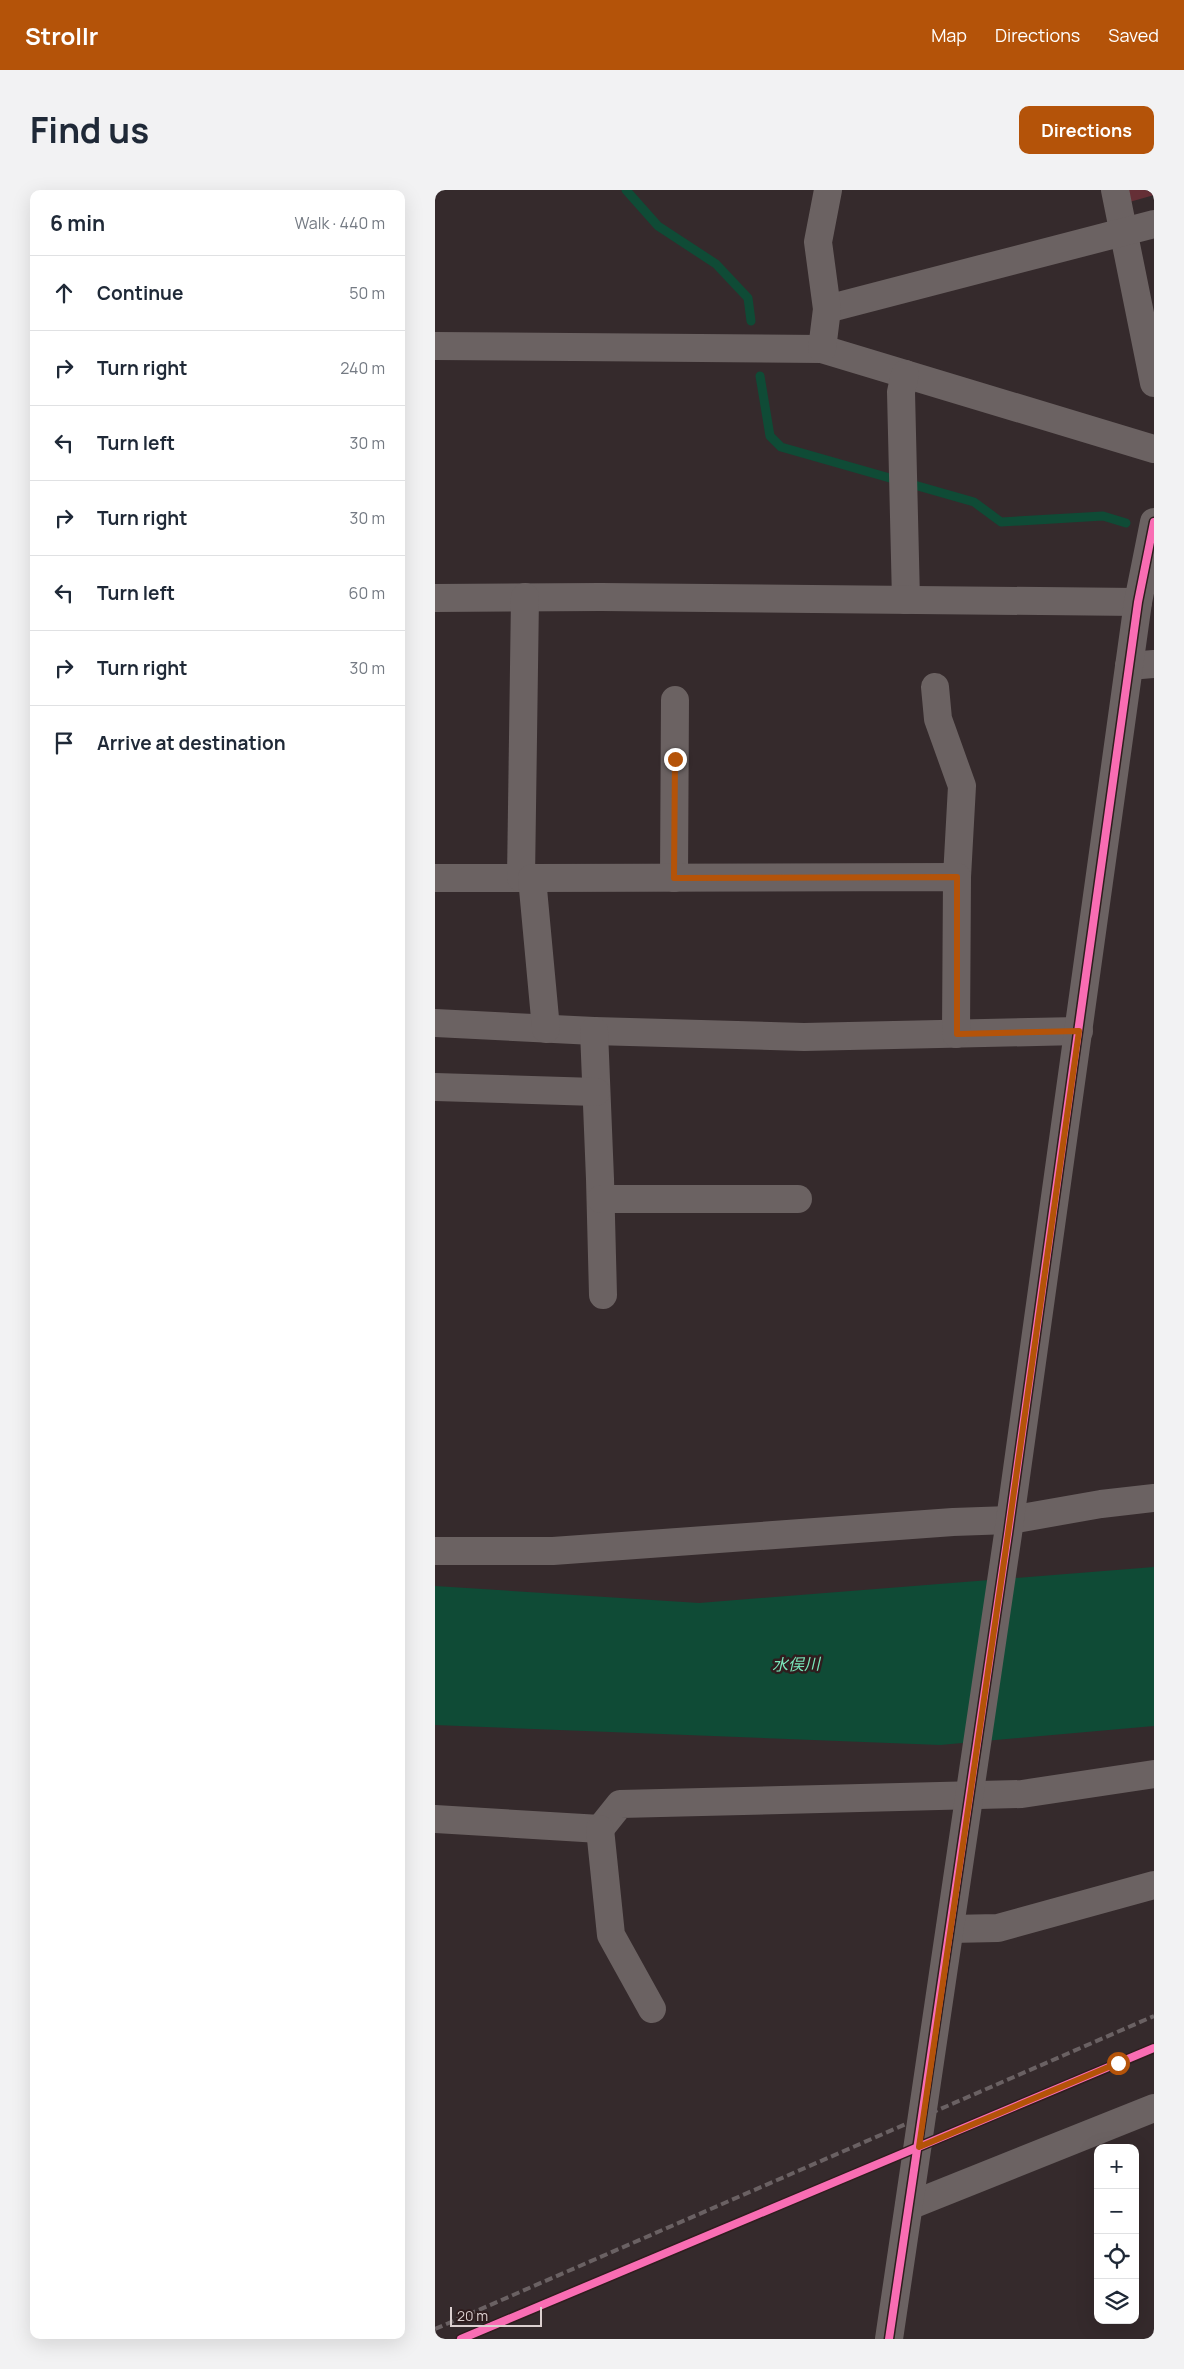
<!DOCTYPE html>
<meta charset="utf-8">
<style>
:root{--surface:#fff;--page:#f2f2f3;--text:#1f2937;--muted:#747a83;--line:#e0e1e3;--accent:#b45309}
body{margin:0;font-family:Manrope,"Noto Sans JP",sans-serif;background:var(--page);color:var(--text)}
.controls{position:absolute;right:15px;bottom:15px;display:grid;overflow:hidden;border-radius:10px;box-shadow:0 5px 20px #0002}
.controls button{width:45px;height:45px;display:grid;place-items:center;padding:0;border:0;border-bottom:1px solid var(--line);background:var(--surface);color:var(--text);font:25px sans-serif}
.scale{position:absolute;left:15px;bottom:12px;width:92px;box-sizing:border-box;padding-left:5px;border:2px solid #dcd0d0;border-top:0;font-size:14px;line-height:18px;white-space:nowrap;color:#dcd0d0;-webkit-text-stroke:4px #2f1d1e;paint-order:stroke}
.stop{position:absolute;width:15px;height:15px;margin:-11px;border:4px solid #b45309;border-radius:50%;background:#fff}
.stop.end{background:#b45309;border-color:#fff;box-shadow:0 1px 5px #0008}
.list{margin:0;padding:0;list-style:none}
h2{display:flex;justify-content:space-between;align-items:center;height:65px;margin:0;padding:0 20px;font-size:21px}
h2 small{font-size:16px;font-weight:400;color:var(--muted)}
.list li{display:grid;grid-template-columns:32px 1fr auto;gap:15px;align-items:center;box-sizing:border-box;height:75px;padding:0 20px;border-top:1px solid var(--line)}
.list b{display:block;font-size:19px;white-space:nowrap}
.list em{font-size:16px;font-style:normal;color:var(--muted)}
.icon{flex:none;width:28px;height:28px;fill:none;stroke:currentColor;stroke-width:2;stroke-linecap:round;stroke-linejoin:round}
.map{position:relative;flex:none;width:719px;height:2149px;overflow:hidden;border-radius:10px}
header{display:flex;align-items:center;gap:30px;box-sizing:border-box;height:70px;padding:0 25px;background:var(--accent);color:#fff}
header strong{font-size:24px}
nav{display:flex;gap:28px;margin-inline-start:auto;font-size:18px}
.intro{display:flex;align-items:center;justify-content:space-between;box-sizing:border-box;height:120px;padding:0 30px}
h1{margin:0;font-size:35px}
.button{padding:12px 22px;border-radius:10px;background:var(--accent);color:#fff;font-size:18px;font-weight:700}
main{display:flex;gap:30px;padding:0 30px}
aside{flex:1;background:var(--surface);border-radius:10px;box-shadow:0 5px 20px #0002}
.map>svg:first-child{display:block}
</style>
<header>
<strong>Strollr</strong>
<nav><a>Map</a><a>Directions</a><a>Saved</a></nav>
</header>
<div class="intro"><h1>Find us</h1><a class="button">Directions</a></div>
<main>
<aside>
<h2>6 min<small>Walk · 440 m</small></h2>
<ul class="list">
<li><svg class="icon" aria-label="ahead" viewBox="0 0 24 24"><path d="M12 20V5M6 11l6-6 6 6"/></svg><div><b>Continue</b></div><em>50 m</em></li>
<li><svg class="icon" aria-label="right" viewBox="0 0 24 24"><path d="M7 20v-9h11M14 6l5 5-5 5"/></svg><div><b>Turn right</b></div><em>240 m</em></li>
<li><svg class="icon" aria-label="left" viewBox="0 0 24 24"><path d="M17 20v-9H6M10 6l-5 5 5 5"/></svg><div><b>Turn left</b></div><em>30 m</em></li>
<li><svg class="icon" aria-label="right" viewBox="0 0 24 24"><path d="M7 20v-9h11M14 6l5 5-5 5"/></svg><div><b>Turn right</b></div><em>30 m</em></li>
<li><svg class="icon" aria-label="left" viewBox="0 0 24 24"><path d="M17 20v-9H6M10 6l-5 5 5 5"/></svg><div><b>Turn left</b></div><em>60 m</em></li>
<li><svg class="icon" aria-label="right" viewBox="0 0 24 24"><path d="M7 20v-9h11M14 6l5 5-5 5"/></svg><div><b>Turn right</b></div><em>30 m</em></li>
<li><svg class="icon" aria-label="arrive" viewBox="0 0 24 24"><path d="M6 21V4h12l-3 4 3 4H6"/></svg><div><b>Arrive at destination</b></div></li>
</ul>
</aside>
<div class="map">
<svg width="719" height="2149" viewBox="0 0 719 2149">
<rect width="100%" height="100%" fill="#352a2c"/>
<path fill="#652f36" d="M 688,0 L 719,0 L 719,5 L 691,13 Z"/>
<path fill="#0f4b36" d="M 719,1377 L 719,1536 L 505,1555 L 0,1535 L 0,1396 L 264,1413 Z"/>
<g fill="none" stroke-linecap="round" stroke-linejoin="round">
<g stroke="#0f4b36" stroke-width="9">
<path d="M 191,0 L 223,36 L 281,74 L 313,108 L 316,131"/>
<path d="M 325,186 L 335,246 L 346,257 L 539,312 L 566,332 L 668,326 L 691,333"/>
</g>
<g stroke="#6b6262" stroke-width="28">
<path d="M 680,0 L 719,193"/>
<path d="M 392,119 L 719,34"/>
<path d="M 0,156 L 387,159 L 719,259"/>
<path d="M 387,159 L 392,119 L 383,52 L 393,0"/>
<path d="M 470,184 L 466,202 L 471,410"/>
<path d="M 0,408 L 166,407 L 703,412"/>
<path d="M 694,476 L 719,474"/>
<path d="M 500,497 L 503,529 L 527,596 L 522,687"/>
<path d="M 0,688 L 97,688"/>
<path d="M 86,688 L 90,407"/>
<path d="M 239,688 L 240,510"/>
<path d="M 0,833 L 159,841 L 369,847 L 644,841"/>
<path d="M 111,839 L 97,688 L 522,687 L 521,844"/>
<path d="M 159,841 L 165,989 L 168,1105"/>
<path d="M 0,897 L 161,902"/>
<path d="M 166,1009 L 363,1009"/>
<path d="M 0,1361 L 118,1361 L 518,1332 L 575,1330 L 666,1314 L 719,1308"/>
<path d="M 0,1629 L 165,1639 L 185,1614 L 587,1604 L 719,1584"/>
<path d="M 165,1639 L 176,1745 L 217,1819"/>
<path d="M 515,1739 L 563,1738 L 719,1695"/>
<path d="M 474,2016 L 719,1918"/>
<path d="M 454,2149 L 573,1344 L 703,412 L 719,332"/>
</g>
<path stroke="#6a6163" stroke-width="4" stroke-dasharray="8 4" stroke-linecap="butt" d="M 0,2139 L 719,1826"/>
<g stroke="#2f1d1e" stroke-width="11">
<g id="cycleway">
<path d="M 26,2149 L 719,1858"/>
<path d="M 454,2149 L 573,1344 L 703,412 L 719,332"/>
</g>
</g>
<use href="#cycleway" stroke="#f96db3" stroke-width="8"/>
</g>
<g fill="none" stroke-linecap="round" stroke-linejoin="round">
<path stroke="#b45309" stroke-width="6" d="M 240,569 L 239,688 L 522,687 L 522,844 L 644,841 L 573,1344 L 484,1957 L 683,1873"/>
</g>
<g text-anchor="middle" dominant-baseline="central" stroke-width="5" stroke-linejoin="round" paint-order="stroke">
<g font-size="16" font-style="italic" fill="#7beabd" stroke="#2f1d1e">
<text transform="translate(361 1474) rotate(-1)">水俣川</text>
</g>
</g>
</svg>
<div class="controls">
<button>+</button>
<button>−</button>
<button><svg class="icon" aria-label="locate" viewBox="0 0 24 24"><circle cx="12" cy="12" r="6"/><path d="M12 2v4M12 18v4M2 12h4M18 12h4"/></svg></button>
<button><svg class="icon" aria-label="layers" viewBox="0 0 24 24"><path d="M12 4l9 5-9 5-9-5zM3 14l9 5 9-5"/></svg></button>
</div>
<div class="scale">20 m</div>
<div class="stop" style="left:683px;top:1873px"></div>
<div class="stop end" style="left:240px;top:569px"></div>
</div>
</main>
